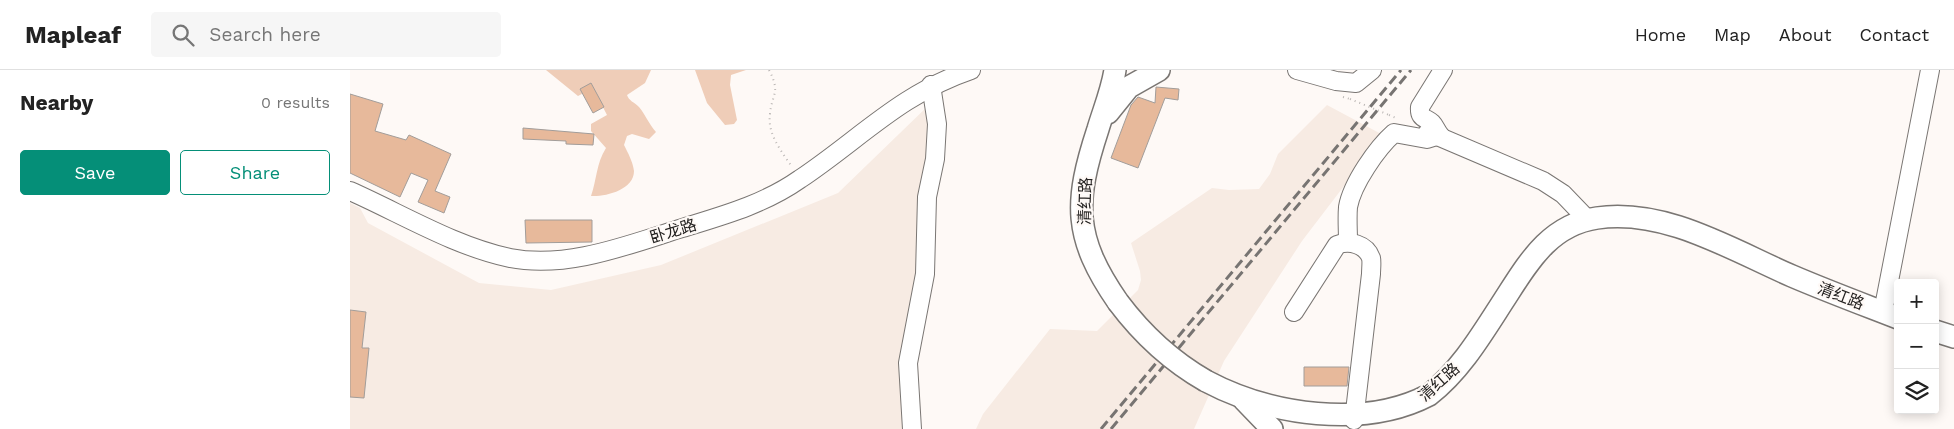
<!DOCTYPE html>
<meta charset="utf-8">
<style>
:root{--surface:#fff;--page:#f6f6f6;--text:#222;--muted:#767676;--line:#e0e0e0;--accent:#058f78}
body{margin:0;font-family:"Work Sans","Noto Sans SC",sans-serif;background:var(--page);color:var(--text)}
.controls{position:absolute;right:15px;bottom:15px;display:grid;overflow:hidden;border-radius:5px;box-shadow:0 2px 12px #0003}
.controls button{width:45px;height:45px;display:grid;place-items:center;padding:0;border:0;border-bottom:1px solid var(--line);background:var(--surface);color:var(--text);font:25px sans-serif}
.list{margin:0;padding:0;list-style:none}
h2{display:flex;justify-content:space-between;align-items:center;height:65px;margin:0;padding:0 20px;font-size:21px}
h2 small{font-size:16px;font-weight:400;color:var(--muted)}
.actions{display:flex;gap:10px;padding:15px 20px}
.actions a{flex:1;padding:11px 0;border:1px solid var(--accent);border-radius:5px;text-align:center;font-size:18px;color:var(--accent)}
.actions .main{background:var(--accent);color:#fff}
.icon{flex:none;width:28px;height:28px;fill:none;stroke:currentColor;stroke-width:2;stroke-linecap:round;stroke-linejoin:round}
.map{position:relative;flex:none;width:1604px;height:359px;overflow:hidden}
header{display:flex;align-items:center;gap:30px;box-sizing:border-box;height:70px;padding:0 25px;background:var(--surface);border-bottom:1px solid var(--line)}
header strong{font-size:24px}
nav{display:flex;gap:28px;margin-inline-start:auto;font-size:18px}
.search{width:350px;height:45px;background:var(--page);display:flex;align-items:center;gap:12px;box-sizing:border-box;padding:0 18px;border-radius:5px;color:var(--muted);font-size:19px}
main{display:flex}
aside{flex:1;background:var(--surface)}
.map>svg:first-child{display:block}
</style>
<header>
<strong>Mapleaf</strong>
<div class="search"><svg class="icon" aria-label="search" viewBox="0 0 24 24"><circle cx="10" cy="10" r="6"/><path d="M15 15l6 6"/></svg>Search here</div>
<nav><a>Home</a><a>Map</a><a>About</a><a>Contact</a></nav>
</header>
<main>
<aside>
<h2>Nearby<small>0 results</small></h2>
<ul class="list">
</ul>
<div class="actions"><a class="main">Save</a><a>Share</a></div>
</aside>
<div class="map">
<svg width="1604" height="359" viewBox="0 0 1604 359">
<rect width="100%" height="100%" fill="#fef9f6"/>
<g fill="#f7ebe3">
<path d="M 581,33 L 554,359 L 0,359 L 0,133 L 10,138 L 18,153 L 129,213 L 201,220 L 311,195 L 488,123 Z"/>
<path d="M 977,35 L 1033,65 L 952,171 L 874,291 L 844,359 L 626,359 L 633,344 L 700,259 L 747,261 L 788,220 L 791,210 L 790,201 L 781,173 L 862,118 L 879,120 L 909,119 L 920,104 L 928,84 Z"/>
</g>
<g fill="#efcdb8">
<path d="M 196,0 L 301,0 L 295,13 L 277,25 C 279,31 284,32 289,37 C 295,44 299,54 306,62 L 299,69 L 282,64 L 277,66 L 274,75 C 278,83 283,92 284,101 C 284,120 255,127 241,126 C 247,109 246,94 256,78 L 241,61 L 241,54 L 257,45 L 243,18 L 228,26 Z"/>
<path d="M 345,0 L 396,0 L 381,5 L 380,15 L 387,50 L 384,54 L 375,55 L 357,33 Z"/>
</g>
<g fill="#e7b99b" stroke="#a29d9a">
<path d="M 241,13 L 254,37 L 243,43 L 230,19 Z"/>
<path d="M 806,17 L 829,19 L 828,30 L 815,28 L 788,98 L 761,88 L 781,35 L 788,27 L 805,33 Z"/>
<path d="M 0,24 L 33,34 L 25,61 L 56,70 L 59,65 L 101,84 L 85,121 L 100,127 L 94,143 L 68,132 L 78,110 L 61,103 L 50,127 L 0,103 Z"/>
<path d="M 173,58 L 244,64 L 243,75 L 216,74 L 216,71 L 173,69 Z"/>
<path d="M 175,150 L 242,150 L 242,172 L 176,173 Z"/>
<path d="M 0,240 L 16,242 L 12,278 L 19,278 L 14,328 L 0,327 Z"/>
<path d="M 954,297 L 999,297 L 997,316 L 954,316 Z"/>
</g>
<g fill="none" stroke-linecap="round" stroke-linejoin="round">
<g stroke="#7a7673" stroke-width="20">
<g id="minor">
<path d="M 947,0 L 986,11 L 1006,13 L 1022,0"/>
<path d="M 1078,62 L 1193,111 L 1213,124 L 1238,150"/>
<path d="M 0,121 C 52,144 104,176 160,188 C 216,199 275,176 329,159 C 371,146 413,135 450,109 C 510,69 550,24 621,0"/>
<path d="M 998,172 C 998,160 997,148 998,137 C 1002,114 1027,78 1044,63 L 1077,69 L 1090,65 C 1087,62 1085,56 1082,53 C 1075,47 1069,49 1070,37 L 1093,0"/>
<path d="M 944,242 L 987,175 C 999,170 1016,174 1021,188 C 1022,192 1021,199 1021,204 L 1004,350"/>
<path d="M 1533,242 L 1580,0"/>
<path d="M 562,359 L 558,293 L 575,204 L 577,127 L 585,89 L 587,54 L 581,15"/>
</g>
</g>
<g stroke="#7a7673" stroke-width="24">
<g id="major">
<path d="M 765,0 C 762,20 754,39 748,59 C 724,132 723,167 768,232"/>
<path d="M 758,43 L 779,17 L 809,0"/>
<path d="M 1585,261 L 1604,267"/>
<path d="M 856,311 C 920,345 1014,359 1079,325 C 1111,300 1132,264 1154,230 C 1178,193 1199,155 1247,148 C 1315,138 1382,180 1442,206 C 1477,221 1512,234 1548,248"/>
<path d="M 894,330 L 922,359"/>
</g>
</g>
<g stroke="#bbb7b5" stroke-width="2" stroke-dasharray="1 4" stroke-linecap="butt">
<path d="M 419,0 C 431,23 422,23 420,44 C 417,64 432,82 442,97"/>
<path d="M 993,27 L 1000,29"/>
<path d="M 1039,45 L 1046,48"/>
</g>
<use href="#minor" stroke="#fff" stroke-width="18"/>
<use href="#major" stroke="#fff" stroke-width="21"/>
<g stroke="#777472" stroke-width="3" stroke-dasharray="10 5" stroke-linecap="butt">
<path d="M 751,359 L 1051,0"/>
<path d="M 761,359 L 1061,0"/>
</g>
<g stroke="#7a7673" stroke-width="24" stroke-linecap="butt">
<path id="major-bridge" d="M 768,232 C 792,264 821,291 856,311"/>
</g>
<path stroke="#bbb7b5" stroke-width="2" stroke-dasharray="1 4" stroke-linecap="butt" d="M 1000,29 L 1039,45"/>
<use href="#major-bridge" stroke="#fff" stroke-width="21"/>
</g>
<g text-anchor="middle" dominant-baseline="central" stroke-width="4.5" stroke-linejoin="round" paint-order="stroke">
<g font-size="16" fill="#242221" stroke="#fef9f6">
<text transform="translate(735 131) rotate(-88)">清红路</text>
<text transform="translate(323 161) rotate(-17)">卧龙路</text>
<text transform="translate(1491 226) rotate(21)">清红路</text>
<text transform="translate(1089 312) rotate(-42)">清红路</text>
</g>
</g>
</svg>
<div class="controls">
<button>+</button>
<button>−</button>
<button><svg class="icon" aria-label="layers" viewBox="0 0 24 24"><path d="M12 4l9 5-9 5-9-5zM3 14l9 5 9-5"/></svg></button>
</div>
</div>
</main>
